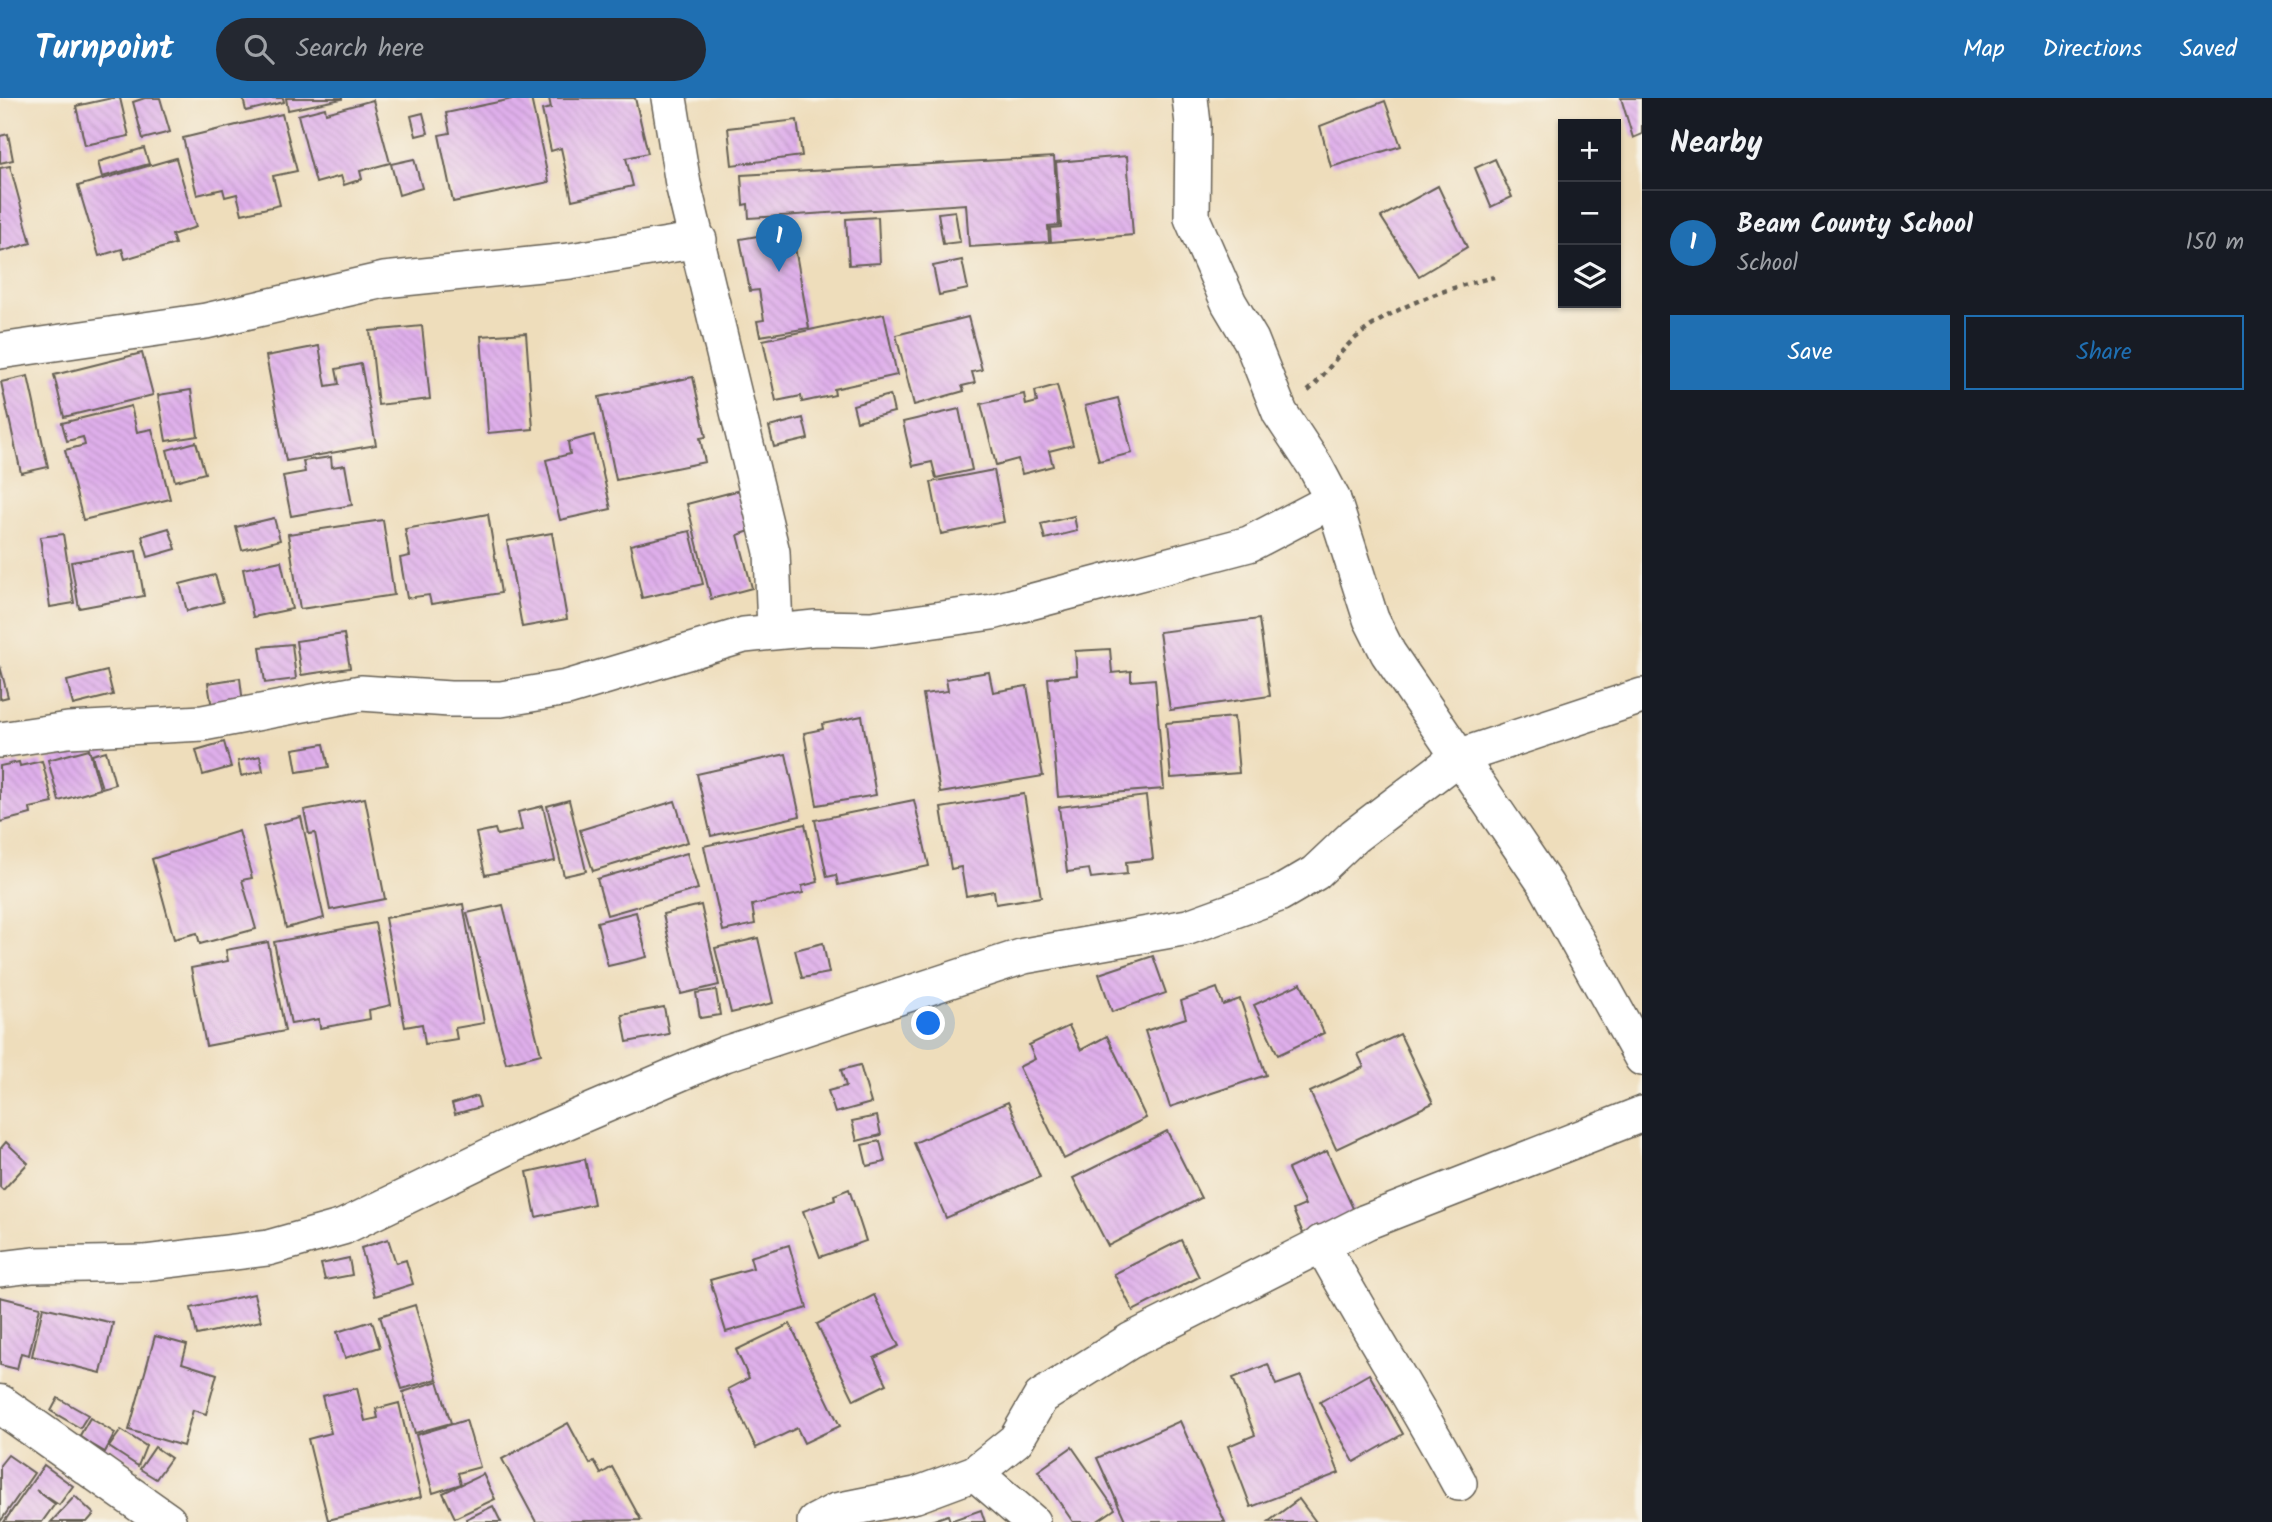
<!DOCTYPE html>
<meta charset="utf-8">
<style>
:root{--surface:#171b24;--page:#242831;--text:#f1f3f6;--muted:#9ea1a6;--line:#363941;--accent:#1f6fb2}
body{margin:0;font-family:Kalam,sans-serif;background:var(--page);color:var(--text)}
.controls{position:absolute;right:21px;top:21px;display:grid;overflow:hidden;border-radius:0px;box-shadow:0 2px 5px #0004}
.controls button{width:63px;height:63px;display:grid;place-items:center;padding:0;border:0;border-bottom:2px solid var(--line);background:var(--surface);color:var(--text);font:35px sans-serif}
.you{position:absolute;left:929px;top:926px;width:24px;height:24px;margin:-18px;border:5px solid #fff;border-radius:50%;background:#1a73e8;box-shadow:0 0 0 10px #1a73e833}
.badge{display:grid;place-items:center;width:46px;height:46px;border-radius:50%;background:var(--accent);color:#fff;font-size:23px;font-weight:700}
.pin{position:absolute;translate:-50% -58px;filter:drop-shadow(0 2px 4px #0008)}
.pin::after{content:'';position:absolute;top:37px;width:24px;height:21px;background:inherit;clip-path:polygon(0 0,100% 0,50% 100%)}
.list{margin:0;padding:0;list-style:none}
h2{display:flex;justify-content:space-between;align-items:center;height:91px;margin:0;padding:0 28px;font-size:30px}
h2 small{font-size:23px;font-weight:400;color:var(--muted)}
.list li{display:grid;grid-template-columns:46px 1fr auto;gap:21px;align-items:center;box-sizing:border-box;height:105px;padding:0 28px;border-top:2px solid var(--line)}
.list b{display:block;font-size:26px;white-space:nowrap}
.list p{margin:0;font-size:23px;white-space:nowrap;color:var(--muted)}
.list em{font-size:23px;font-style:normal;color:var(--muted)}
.actions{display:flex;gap:14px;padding:21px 28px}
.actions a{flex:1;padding:16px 0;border:2px solid var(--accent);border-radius:0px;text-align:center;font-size:24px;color:var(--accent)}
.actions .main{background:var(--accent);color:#fff}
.icon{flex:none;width:38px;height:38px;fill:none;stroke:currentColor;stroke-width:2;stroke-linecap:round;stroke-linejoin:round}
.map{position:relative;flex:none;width:1642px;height:1424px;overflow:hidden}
header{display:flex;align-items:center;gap:42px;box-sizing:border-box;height:98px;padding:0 35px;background:var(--accent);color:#fff}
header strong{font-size:33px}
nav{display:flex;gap:38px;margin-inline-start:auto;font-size:24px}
.search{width:490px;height:63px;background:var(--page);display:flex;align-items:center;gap:18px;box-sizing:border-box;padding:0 24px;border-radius:38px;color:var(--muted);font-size:26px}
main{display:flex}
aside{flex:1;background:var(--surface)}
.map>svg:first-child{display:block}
</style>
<header>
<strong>Turnpoint</strong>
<div class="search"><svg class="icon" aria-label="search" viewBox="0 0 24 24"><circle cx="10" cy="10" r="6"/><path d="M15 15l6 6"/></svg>Search here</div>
<nav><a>Map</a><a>Directions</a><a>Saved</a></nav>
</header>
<main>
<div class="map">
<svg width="1642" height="1424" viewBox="0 0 1642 1424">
<defs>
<pattern id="building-back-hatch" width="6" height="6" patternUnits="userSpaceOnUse" patternTransform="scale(1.75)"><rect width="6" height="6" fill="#dfafeb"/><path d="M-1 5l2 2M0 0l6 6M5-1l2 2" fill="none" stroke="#bf96c9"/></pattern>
</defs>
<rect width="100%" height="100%" fill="#f7f3e8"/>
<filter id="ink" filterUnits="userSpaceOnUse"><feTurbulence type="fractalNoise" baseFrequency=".0143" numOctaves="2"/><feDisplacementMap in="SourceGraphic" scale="14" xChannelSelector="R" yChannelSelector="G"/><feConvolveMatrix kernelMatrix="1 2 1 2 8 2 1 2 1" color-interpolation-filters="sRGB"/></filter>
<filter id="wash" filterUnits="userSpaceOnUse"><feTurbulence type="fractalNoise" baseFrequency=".00686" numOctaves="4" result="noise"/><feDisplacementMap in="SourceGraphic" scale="28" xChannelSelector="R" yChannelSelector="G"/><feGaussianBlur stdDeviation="1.57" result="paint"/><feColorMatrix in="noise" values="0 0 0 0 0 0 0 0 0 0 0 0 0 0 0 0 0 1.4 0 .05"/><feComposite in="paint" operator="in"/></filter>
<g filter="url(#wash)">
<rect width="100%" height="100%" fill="#edb"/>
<g id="blocks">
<g fill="url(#building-back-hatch)">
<path d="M 112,0 L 120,0 L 129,38 L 85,47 L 76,8 Z"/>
<path d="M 145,0 L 160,0 L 170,34 L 143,41 L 133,4 Z"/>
<path d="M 243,0 L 283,0 L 284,4 L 246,13 Z"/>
<path d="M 286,0 L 342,0 L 342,1 L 288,12 Z"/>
<path d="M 517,0 L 531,0 L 549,84 L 453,104 L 439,37 L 450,35 L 446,15 Z"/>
<path d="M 549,0 L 635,0 L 648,55 L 626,60 L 633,88 L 572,102 L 561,50 L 551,53 L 542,12 L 551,10 Z"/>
<path d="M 1621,0 L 1642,0 L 1642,36 L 1633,40 Z"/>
<path d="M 373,2 L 390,65 L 360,73 L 362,81 L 344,87 L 341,78 L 316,85 L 298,17 L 325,10 L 326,15 Z"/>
<path d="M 1385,3 L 1401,48 L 1331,69 L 1320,28 Z"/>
<path d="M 423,15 L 428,35 L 416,38 L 411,18 Z"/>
<path d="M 282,16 L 297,73 L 273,78 L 280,107 L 242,116 L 237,96 L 225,99 L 223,91 L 197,97 L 183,40 Z"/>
<path d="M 797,22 L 802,58 L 732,67 L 728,30 Z"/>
<path d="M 8,36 L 13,62 L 0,65 L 0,38 Z"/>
<path d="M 144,50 L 149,66 L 102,79 L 98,64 Z"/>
<path d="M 1127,58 L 1133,137 L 1051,144 L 1050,130 L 1061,129 L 1056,64 Z"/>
<path d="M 1054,59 L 1059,127 L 1048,128 L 1049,144 L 969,149 L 966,106 L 749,120 L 748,106 L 743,107 L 741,77 Z"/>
<path d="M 176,60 L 196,129 L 172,137 L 175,146 L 125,161 L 122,151 L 99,158 L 78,88 Z"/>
<path d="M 414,61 L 422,90 L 399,97 L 391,66 Z"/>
<path d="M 1495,61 L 1512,99 L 1491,109 L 1475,70 Z"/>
<path d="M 10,68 L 31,145 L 0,154 L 0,70 Z"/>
<path d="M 1438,88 L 1467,149 L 1419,178 L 1381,119 Z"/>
<path d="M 955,113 L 960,144 L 943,146 L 938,115 Z"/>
<path d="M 878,119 L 880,165 L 849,167 L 846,121 Z"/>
<path d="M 792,132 L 809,230 L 760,238 L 757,223 L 764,222 L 759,192 L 750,193 L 740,141 Z"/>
<path d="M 962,162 L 968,191 L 939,197 L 933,168 Z"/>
<path d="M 884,216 L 897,277 L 834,291 L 835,297 L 802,304 L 801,298 L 776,303 L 763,242 Z"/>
<path d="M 968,219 L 982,272 L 972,274 L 975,285 L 962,288 L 964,293 L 914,307 L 896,237 Z"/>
<path d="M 422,228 L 430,301 L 378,307 L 370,233 Z"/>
<path d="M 526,235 L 533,331 L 488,335 L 481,238 Z"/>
<path d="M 319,248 L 326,288 L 339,286 L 336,271 L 361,266 L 376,347 L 286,363 L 266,258 Z"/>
<path d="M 142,255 L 153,297 L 64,319 L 54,277 Z"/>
<path d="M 28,278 L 48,369 L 21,375 L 1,284 Z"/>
<path d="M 693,279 L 706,339 L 700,340 L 705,364 L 616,382 L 599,299 Z"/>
<path d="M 1057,287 L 1073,347 L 1049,353 L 1053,368 L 1022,376 L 1018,361 L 996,367 L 981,306 L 1024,296 L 1026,307 L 1037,304 L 1035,293 Z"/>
<path d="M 191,292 L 198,338 L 166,343 L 158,297 Z"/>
<path d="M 890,297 L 894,314 L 857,323 L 853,307 Z"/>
<path d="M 1118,300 L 1132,355 L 1099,363 L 1085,308 Z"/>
<path d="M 131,308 L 137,334 L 152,331 L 170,401 L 83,422 L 65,352 L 85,347 L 83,339 L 67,343 L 62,325 Z"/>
<path d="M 959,311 L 972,372 L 936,380 L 932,364 L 913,368 L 903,324 Z"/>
<path d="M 803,320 L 808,341 L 774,349 L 769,329 Z"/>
<path d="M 594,337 L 611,411 L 560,422 L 546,362 L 570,356 L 568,344 Z"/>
<path d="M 196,344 L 205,375 L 175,383 L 167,352 Z"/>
<path d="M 331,359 L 332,369 L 345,367 L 352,407 L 291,418 L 283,378 L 305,374 L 303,363 Z"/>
<path d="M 994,372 L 1004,424 L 941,436 L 931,384 Z"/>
<path d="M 740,392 L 750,433 L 738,437 L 752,490 L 711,501 L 687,406 Z"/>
<path d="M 488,416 L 501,495 L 431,506 L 429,497 L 407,500 L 400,460 L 410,458 L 405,431 Z"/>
<path d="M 1074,418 L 1077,433 L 1045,441 L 1041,426 Z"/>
<path d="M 274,420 L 280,442 L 242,452 L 236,429 Z"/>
<path d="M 383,422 L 394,497 L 300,511 L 288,436 Z"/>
<path d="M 169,430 L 176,451 L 148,459 L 142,438 Z"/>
<path d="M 690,433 L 703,486 L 642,500 L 630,447 Z"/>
<path d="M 552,435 L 567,521 L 522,529 L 507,443 Z"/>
<path d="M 63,436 L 74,505 L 50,509 L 40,439 Z"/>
<path d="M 136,453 L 144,498 L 79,510 L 71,464 Z"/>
<path d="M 281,463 L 292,511 L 253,519 L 243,471 Z"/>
<path d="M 215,477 L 223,504 L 187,513 L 180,486 Z"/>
<path d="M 1259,521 L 1270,598 L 1170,612 L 1159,534 Z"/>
<path d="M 344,536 L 350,570 L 301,577 L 296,543 Z"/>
<path d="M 292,546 L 296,581 L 265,585 L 260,549 Z"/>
<path d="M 1110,551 L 1112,575 L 1131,573 L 1131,583 L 1155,581 L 1164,691 L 1058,699 L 1048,580 L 1077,577 L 1075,553 Z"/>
<path d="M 0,568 L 8,599 L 0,601 Z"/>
<path d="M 107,573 L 113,597 L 73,607 L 67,583 Z"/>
<path d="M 989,574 L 993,594 L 1027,588 L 1043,678 L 940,695 L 923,596 L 948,593 L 946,581 Z"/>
<path d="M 240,580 L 243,606 L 212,610 L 208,585 Z"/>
<path d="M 862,618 L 876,697 L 817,707 L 804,635 L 823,631 L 822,626 Z"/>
<path d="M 1234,619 L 1239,675 L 1171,680 L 1166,625 Z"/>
<path d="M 224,644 L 231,669 L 203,677 L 196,652 Z"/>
<path d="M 324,646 L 329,669 L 297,674 L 293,651 Z"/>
<path d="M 89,651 L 100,691 L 59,703 L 48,662 Z"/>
<path d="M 106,653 L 115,686 L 102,690 L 92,657 Z"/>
<path d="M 786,656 L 800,718 L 711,738 L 697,676 Z"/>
<path d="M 260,658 L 263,673 L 241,678 L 238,663 Z"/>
<path d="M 42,663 L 53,705 L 30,710 L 31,716 L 0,724 L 0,668 L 19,664 L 20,668 Z"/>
<path d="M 1024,696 L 1041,799 L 996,806 L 994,793 L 966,798 L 961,769 L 951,771 L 941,710 Z"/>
<path d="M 1146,698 L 1153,761 L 1126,764 L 1127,776 L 1091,780 L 1089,771 L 1067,774 L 1059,709 Z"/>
<path d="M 365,700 L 385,801 L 330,812 L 315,735 L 309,736 L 304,712 Z"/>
<path d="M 569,702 L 586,773 L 564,778 L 547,708 Z"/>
<path d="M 914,702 L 929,768 L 838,787 L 836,777 L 827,779 L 815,722 Z"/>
<path d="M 675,703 L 688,744 L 593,773 L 580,732 Z"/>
<path d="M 543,708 L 555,763 L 485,777 L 476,735 L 495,731 L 497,737 L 522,732 L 518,714 Z"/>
<path d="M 301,719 L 324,820 L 286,830 L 263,728 Z"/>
<path d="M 805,726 L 818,784 L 802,788 L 803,795 L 752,807 L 755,826 L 723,833 L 704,748 Z"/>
<path d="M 239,733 L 252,780 L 242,782 L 256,831 L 200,846 L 197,835 L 174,841 L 152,761 Z"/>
<path d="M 687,755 L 698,791 L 607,817 L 597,781 Z"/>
<path d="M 463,806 L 484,925 L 455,930 L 457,941 L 425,946 L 422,926 L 405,929 L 385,820 Z"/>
<path d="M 503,807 L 541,956 L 506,965 L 467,815 Z"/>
<path d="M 701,807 L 719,887 L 681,896 L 663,816 Z"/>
<path d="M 636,814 L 647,859 L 608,868 L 597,824 Z"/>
<path d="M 375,825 L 391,907 L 369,912 L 370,921 L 320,930 L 319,921 L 291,926 L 274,844 Z"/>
<path d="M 758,840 L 773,905 L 731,915 L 715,850 Z"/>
<path d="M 268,844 L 285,933 L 206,948 L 191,870 L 228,863 L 226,852 Z"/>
<path d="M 823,845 L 829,875 L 802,880 L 795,852 Z"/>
<path d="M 1153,858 L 1166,895 L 1112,914 L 1099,876 Z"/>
<path d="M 1301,885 L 1324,935 L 1278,957 L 1254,907 Z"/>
<path d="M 1217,890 L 1223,907 L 1240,901 L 1266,977 L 1170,1009 L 1145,933 L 1186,920 L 1181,903 Z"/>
<path d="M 716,892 L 720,917 L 700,920 L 696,895 Z"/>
<path d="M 664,909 L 669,936 L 627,944 L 622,917 Z"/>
<path d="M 1069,928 L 1081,952 L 1107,938 L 1146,1020 L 1064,1061 L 1019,969 L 1035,961 L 1029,947 Z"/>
<path d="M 1400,936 L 1433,1005 L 1336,1051 L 1310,994 L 1364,969 L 1358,956 Z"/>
<path d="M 860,967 L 871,1005 L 835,1015 L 828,993 L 846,988 L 841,972 Z"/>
<path d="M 477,998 L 480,1009 L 455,1016 L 452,1006 Z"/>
<path d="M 1008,1004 L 1040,1079 L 946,1120 L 914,1045 Z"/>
<path d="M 877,1018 L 881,1037 L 857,1043 L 852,1023 Z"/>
<path d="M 1167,1033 L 1201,1100 L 1108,1148 L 1073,1080 Z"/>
<path d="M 880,1043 L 885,1064 L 867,1068 L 862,1047 Z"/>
<path d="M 6,1044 L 28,1065 L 3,1092 L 0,1089 L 0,1051 Z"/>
<path d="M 1327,1053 L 1356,1117 L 1305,1140 L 1293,1112 L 1305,1107 L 1288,1071 Z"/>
<path d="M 585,1061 L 594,1106 L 536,1119 L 527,1074 Z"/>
<path d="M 849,1091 L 866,1143 L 820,1159 L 803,1113 L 835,1102 L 834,1097 Z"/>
<path d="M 388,1141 L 396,1165 L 406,1162 L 413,1186 L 375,1198 L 361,1150 Z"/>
<path d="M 1181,1142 L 1199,1179 L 1133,1213 L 1114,1176 Z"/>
<path d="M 789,1147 L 807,1210 L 726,1234 L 710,1182 L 753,1170 L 750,1159 Z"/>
<path d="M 349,1160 L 352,1177 L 325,1182 L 321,1166 Z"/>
<path d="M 254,1196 L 261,1223 L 197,1237 L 191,1210 Z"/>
<path d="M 874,1197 L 899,1248 L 874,1260 L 887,1286 L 854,1302 L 817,1226 Z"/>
<path d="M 0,1199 L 40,1209 L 29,1257 L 21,1255 L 17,1271 L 0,1267 Z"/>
<path d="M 415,1207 L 437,1281 L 402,1291 L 380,1218 Z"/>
<path d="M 43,1209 L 113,1225 L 101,1275 L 32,1258 Z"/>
<path d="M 372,1223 L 380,1249 L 345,1260 L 337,1234 Z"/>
<path d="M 790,1226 L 840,1328 L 804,1345 L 797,1330 L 756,1350 L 728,1291 L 749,1280 L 736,1252 Z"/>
<path d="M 155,1238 L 187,1247 L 182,1265 L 217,1276 L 206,1316 L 193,1312 L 183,1348 L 129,1332 Z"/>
<path d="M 1268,1266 L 1276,1287 L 1301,1278 L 1339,1375 L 1251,1409 L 1228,1348 L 1255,1337 L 1233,1280 Z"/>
<path d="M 1369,1276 L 1403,1336 L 1354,1364 L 1320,1304 Z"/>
<path d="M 438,1283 L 451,1325 L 415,1335 L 403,1294 Z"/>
<path d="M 357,1290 L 365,1323 L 378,1320 L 376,1311 L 399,1305 L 421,1399 L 328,1422 L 308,1341 L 331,1335 L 322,1298 Z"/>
<path d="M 58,1300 L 88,1317 L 80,1330 L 51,1313 Z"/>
<path d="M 90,1320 L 115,1335 L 105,1354 L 79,1339 Z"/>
<path d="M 466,1322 L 480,1369 L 458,1375 L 461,1386 L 433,1395 L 416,1337 Z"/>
<path d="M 1180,1323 L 1225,1424 L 1126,1424 L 1097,1360 Z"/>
<path d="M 568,1325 L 590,1366 L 594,1363 L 601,1376 L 612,1369 L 641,1422 L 536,1424 L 502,1361 Z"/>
<path d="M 121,1332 L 146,1348 L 138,1368 L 109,1349 Z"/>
<path d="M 155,1349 L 171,1360 L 156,1381 L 140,1371 Z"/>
<path d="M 1072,1349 L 1115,1411 L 1096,1424 L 1073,1424 L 1038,1373 Z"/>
<path d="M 8,1357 L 34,1375 L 0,1424 L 0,1367 Z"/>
<path d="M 44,1367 L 73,1388 L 59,1407 L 36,1392 L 55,1406 L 42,1424 L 4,1424 Z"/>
<path d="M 483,1376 L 495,1401 L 455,1420 L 443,1395 Z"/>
<path d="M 75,1398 L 94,1416 L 87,1424 L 51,1424 Z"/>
<path d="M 1299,1401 L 1316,1424 L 1268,1424 Z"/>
<path d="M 493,1408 L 501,1424 L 467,1424 L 466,1421 Z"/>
<path d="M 981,1412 L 985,1424 L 928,1424 L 948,1417 L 950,1423 Z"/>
</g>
</g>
</g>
<g filter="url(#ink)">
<use href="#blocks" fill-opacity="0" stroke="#666054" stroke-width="2"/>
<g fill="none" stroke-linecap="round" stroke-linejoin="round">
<g stroke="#666054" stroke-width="38">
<g id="minor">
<path d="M 669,0 L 683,86 L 772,454 L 775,532"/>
<path d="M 1190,0 L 1193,26 L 1192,120 L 1229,205 L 1251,242 L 1280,315 L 1315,368 L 1333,402 L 1371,521 L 1388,555 L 1546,787 L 1642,960"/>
<path d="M 0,253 L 206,223 L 384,182 L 570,163 L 699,142"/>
<path d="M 0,642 L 68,632 L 203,625 L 361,595 L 450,601 L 501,601 L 567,590 L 744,537 L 815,530 L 871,531 L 992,514 L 1249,446 L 1333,402"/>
<path d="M 1321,1145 C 1365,1227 1415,1303 1459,1385"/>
<path d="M 0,1171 L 33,1167 L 144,1165 L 268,1150 L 343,1129 L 514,1046 L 725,956 L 1024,858 L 1188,829 L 1279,796 L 1315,775 L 1354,738 L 1458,659 L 1642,598"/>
<path d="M 975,1375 L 1032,1424"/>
<path d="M 815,1424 L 836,1413 L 916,1397 L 975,1375 L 1016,1342 L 1041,1299 L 1130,1243 L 1366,1124 L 1642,1016"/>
</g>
</g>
<g stroke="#666054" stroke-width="41">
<path id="tertiary" d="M 0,1306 L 167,1424"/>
</g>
<path stroke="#666054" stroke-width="4.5" stroke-dasharray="5 5" stroke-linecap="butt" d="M 1308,293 C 1325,278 1335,259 1351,244 C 1390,209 1444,191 1494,179"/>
<use href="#minor" stroke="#fff" stroke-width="35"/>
<use href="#tertiary" stroke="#fff" stroke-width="38"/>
</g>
</g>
</svg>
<div class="controls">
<button>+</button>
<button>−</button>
<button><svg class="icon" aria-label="layers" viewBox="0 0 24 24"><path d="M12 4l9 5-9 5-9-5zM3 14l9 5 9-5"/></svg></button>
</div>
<div class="you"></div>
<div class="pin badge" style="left:779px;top:174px">1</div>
</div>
<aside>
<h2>Nearby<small></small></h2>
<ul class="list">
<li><span class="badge">1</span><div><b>Beam County School</b><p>School</p></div><em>150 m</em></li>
</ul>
<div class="actions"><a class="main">Save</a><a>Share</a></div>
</aside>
</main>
